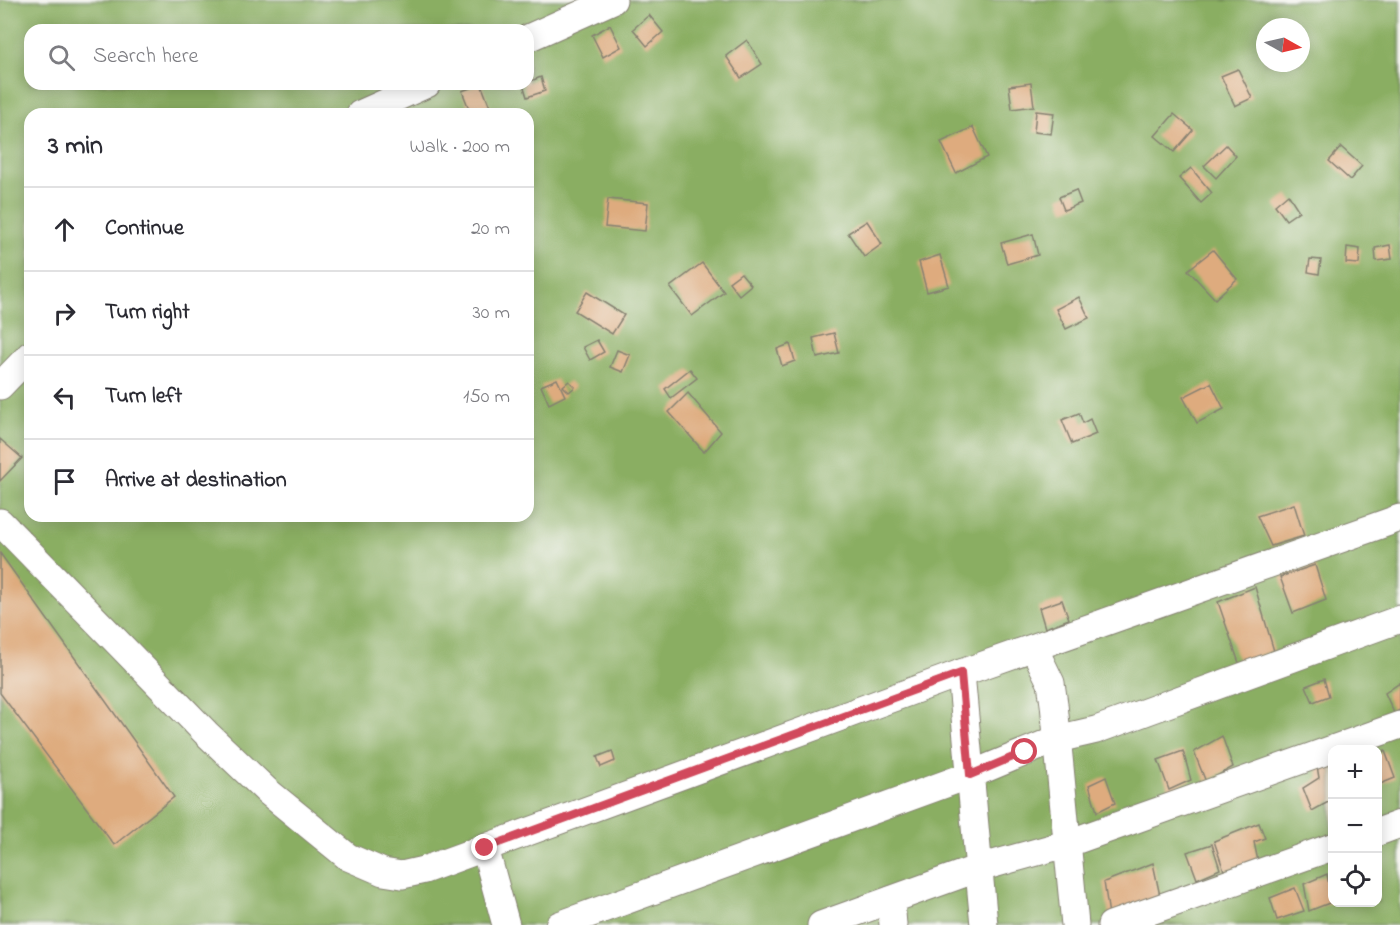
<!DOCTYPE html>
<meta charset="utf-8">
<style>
:root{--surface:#fff;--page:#f2f2f3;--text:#2b2b33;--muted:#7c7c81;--line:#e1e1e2}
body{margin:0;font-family:"Indie Flower",sans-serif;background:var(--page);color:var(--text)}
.controls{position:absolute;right:18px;bottom:18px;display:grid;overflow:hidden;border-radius:12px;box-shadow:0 3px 15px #0003}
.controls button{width:54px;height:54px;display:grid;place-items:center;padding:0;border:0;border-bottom:2px solid var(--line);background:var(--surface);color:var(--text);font:30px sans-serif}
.compass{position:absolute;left:1256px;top:18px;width:54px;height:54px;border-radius:50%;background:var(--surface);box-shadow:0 3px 15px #0003;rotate:98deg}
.stop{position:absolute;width:18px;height:18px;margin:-14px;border:4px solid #d1495b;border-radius:50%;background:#fff}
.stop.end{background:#d1495b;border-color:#fff;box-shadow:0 2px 6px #0008}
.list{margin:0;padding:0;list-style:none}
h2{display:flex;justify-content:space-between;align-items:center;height:78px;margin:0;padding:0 24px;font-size:26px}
h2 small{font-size:20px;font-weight:400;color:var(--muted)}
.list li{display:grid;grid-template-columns:39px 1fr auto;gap:18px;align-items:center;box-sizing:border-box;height:84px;padding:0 24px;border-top:2px solid var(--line)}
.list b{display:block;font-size:22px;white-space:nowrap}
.list em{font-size:20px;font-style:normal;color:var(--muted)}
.icon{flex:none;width:33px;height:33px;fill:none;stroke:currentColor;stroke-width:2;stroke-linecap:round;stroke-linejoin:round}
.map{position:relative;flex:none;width:1400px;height:925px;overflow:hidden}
.search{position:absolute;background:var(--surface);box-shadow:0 3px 15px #0003;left:24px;top:24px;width:510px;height:66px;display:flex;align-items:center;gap:15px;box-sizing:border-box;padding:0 21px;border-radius:18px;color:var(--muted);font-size:22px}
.panel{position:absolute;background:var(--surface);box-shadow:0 3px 15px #0003;left:24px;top:108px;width:510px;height:414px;border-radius:18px}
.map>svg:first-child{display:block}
</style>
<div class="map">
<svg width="1400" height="925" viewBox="0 0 1400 925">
<rect width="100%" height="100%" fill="#f6f6f2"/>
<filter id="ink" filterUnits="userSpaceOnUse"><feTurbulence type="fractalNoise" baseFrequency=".0167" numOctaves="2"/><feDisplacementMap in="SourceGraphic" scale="12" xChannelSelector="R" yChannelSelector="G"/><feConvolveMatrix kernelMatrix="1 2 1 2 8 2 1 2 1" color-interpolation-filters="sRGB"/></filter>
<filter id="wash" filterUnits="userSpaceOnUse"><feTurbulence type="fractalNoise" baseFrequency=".008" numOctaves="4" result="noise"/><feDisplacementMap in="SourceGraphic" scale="24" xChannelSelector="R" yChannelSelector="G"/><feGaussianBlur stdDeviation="1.35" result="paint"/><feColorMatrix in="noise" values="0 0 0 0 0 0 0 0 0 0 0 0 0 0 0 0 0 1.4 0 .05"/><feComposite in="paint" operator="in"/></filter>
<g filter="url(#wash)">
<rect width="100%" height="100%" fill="#eee3c6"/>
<path fill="#8aae62" stroke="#53653f" stroke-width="1.5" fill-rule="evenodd" d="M 0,0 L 1400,0 L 1400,925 L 0,925 ZM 1265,27 L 1301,27 L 1301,63 L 1265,63 ZM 30,30 L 528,30 L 528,84 L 30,84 ZM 30,114 L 528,114 L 528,516 L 30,516 ZM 1332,750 L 1378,750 L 1378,902 L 1332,902 Z"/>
<g id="blocks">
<g fill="#deab7e">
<path d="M 649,15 L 663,32 L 647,46 L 633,29 Z"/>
<path d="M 610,25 L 621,47 L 603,57 L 592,35 Z"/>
<path d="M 747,40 L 762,64 L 741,78 L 726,56 Z"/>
<path d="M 1238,69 L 1252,98 L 1235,106 L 1221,76 Z"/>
<path d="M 541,77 L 545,91 L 527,97 L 523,84 Z"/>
<path d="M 1031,83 L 1034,106 L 1012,109 L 1009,86 Z"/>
<path d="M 481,84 L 490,107 L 471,114 L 462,91 Z"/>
<path d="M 1036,111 L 1054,113 L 1051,134 L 1034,132 Z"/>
<path d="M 1174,114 L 1193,130 L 1174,152 L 1155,136 Z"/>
<path d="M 973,127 L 987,157 L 956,173 L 941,142 Z"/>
<path d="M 1226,145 L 1236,156 L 1216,178 L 1204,166 Z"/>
<path d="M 1341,147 L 1362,166 L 1350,180 L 1329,161 Z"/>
<path d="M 1191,168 L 1212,193 L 1201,203 L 1179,178 Z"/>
<path d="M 1076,190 L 1081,203 L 1064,210 L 1059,197 Z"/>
<path d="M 1288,194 L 1299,211 L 1286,220 L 1275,205 Z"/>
<path d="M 608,199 L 648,203 L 645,231 L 605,227 Z"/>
<path d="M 867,221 L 882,244 L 864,257 L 848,233 Z"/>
<path d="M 1033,234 L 1038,255 L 1007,264 L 1001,243 Z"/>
<path d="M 1390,245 L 1392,259 L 1376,261 L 1375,248 Z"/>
<path d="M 1347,247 L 1360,249 L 1359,264 L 1346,263 Z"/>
<path d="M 1213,250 L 1237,279 L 1215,299 L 1188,270 Z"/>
<path d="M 940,255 L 949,286 L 927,292 L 919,262 Z"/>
<path d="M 1310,259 L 1321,260 L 1319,274 L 1308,272 Z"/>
<path d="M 702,263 L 724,292 L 692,316 L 670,287 Z"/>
<path d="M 741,273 L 751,285 L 739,295 L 729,282 Z"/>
<path d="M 587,292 L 624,315 L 612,334 L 575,311 Z"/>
<path d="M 1079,297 L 1089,318 L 1066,329 L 1056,309 Z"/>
<path d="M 834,333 L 839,353 L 817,358 L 813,338 Z"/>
<path d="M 597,340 L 604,352 L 590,360 L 583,347 Z"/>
<path d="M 790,344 L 795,361 L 782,366 L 777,349 Z"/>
<path d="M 617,350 L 630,355 L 623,372 L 610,367 Z"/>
<path d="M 690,369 L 697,378 L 671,398 L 665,389 Z"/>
<path d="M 557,379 L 565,396 L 549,404 L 541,386 Z"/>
<path d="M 569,381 L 575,387 L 569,392 L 563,386 Z"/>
<path d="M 1211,383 L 1224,409 L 1197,423 L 1183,397 Z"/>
<path d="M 688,393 L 721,432 L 704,452 L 669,412 Z"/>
<path d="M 1079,413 L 1083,423 L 1090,419 L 1096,434 L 1072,444 L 1062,420 Z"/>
<path d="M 0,439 L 22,458 L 0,481 Z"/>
<path d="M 1294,504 L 1304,536 L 1271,546 L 1257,516 Z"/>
<path d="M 0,553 L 174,797 L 114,845 L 0,693 Z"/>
<path d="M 1315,565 L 1326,600 L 1293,613 L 1280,577 Z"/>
<path d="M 1255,587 L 1274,651 L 1239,663 L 1218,602 Z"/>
<path d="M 1062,600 L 1069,619 L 1045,628 L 1039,608 Z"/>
<path d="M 1324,679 L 1329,696 L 1313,702 L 1306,686 Z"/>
<path d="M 1400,683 L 1400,710 L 1394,713 L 1385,693 Z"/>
<path d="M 1222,736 L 1233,767 L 1206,782 L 1194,752 Z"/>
<path d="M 612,751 L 615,761 L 601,767 L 597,757 Z"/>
<path d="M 1183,751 L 1191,780 L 1169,790 L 1158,760 Z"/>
<path d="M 1385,751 L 1395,778 L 1378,785 L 1378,755 Z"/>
<path d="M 1331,760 L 1332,800 L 1312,811 L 1303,788 L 1319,778 L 1317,766 Z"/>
<path d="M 1106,777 L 1115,803 L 1097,812 L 1089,785 Z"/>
<path d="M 1259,823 L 1265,838 L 1254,842 L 1258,861 L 1224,871 L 1214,841 Z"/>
<path d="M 1212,844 L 1220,869 L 1197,879 L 1187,852 Z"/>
<path d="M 1153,863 L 1160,896 L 1109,915 L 1104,882 Z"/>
<path d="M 1327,874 L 1332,902 L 1309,911 L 1304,884 Z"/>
<path d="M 1295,888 L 1304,911 L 1277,920 L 1270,898 Z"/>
</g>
</g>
</g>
<g filter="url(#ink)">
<use href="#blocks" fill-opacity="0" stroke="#858071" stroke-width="1.5"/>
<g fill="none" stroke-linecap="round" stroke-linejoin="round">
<g stroke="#858071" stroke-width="29">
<g id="street">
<path d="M 528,38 L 613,0"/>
<path d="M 360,114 L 427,84"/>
<path d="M 0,386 L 30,355"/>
<path d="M 0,522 L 206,733 L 267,791 L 348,857 L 383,872 L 402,875 L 424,870 L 961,673 L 1400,518"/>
<path d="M 1034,648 L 1051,683 L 1054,704 L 1075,925"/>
<path d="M 961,673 L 984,925"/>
<path d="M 1378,832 L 1400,824"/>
<path d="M 485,848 L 506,925"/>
<path d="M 891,900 L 893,925"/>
<path d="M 559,925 L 970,775 L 1057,739 L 1096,730 L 1400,619"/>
<path d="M 821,925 L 979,868 L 1066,844 L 1400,725"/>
<path d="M 1111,925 L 1332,847"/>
</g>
</g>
<use href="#street" stroke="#fff" stroke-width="27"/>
</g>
</g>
<g fill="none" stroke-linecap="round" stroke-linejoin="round" filter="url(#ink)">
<path stroke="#d1495b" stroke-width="8" d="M 485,848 L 961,673 L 970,775 L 1025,752"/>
</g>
</svg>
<div class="controls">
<button>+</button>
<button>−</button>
<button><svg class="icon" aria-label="locate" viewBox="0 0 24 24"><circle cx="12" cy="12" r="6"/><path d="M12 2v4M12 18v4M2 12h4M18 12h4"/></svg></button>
</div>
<svg class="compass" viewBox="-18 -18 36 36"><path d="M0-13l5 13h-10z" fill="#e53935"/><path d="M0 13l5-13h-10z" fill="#7c7c81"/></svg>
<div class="stop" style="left:1025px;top:752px"></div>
<div class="stop end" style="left:485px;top:848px"></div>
<div class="search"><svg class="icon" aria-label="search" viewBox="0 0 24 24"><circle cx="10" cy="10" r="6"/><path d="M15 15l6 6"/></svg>Search here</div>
<section class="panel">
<h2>3 min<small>Walk · 200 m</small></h2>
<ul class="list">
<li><svg class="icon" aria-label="ahead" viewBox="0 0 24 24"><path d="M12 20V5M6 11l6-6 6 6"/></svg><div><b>Continue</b></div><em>20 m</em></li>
<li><svg class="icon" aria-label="right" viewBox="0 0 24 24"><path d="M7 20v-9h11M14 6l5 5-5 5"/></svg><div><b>Turn right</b></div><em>30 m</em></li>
<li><svg class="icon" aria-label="left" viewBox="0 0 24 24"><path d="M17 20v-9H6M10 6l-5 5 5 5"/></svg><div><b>Turn left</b></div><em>150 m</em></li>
<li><svg class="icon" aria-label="arrive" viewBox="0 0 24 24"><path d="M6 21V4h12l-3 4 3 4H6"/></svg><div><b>Arrive at destination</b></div></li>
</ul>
</section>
</div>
